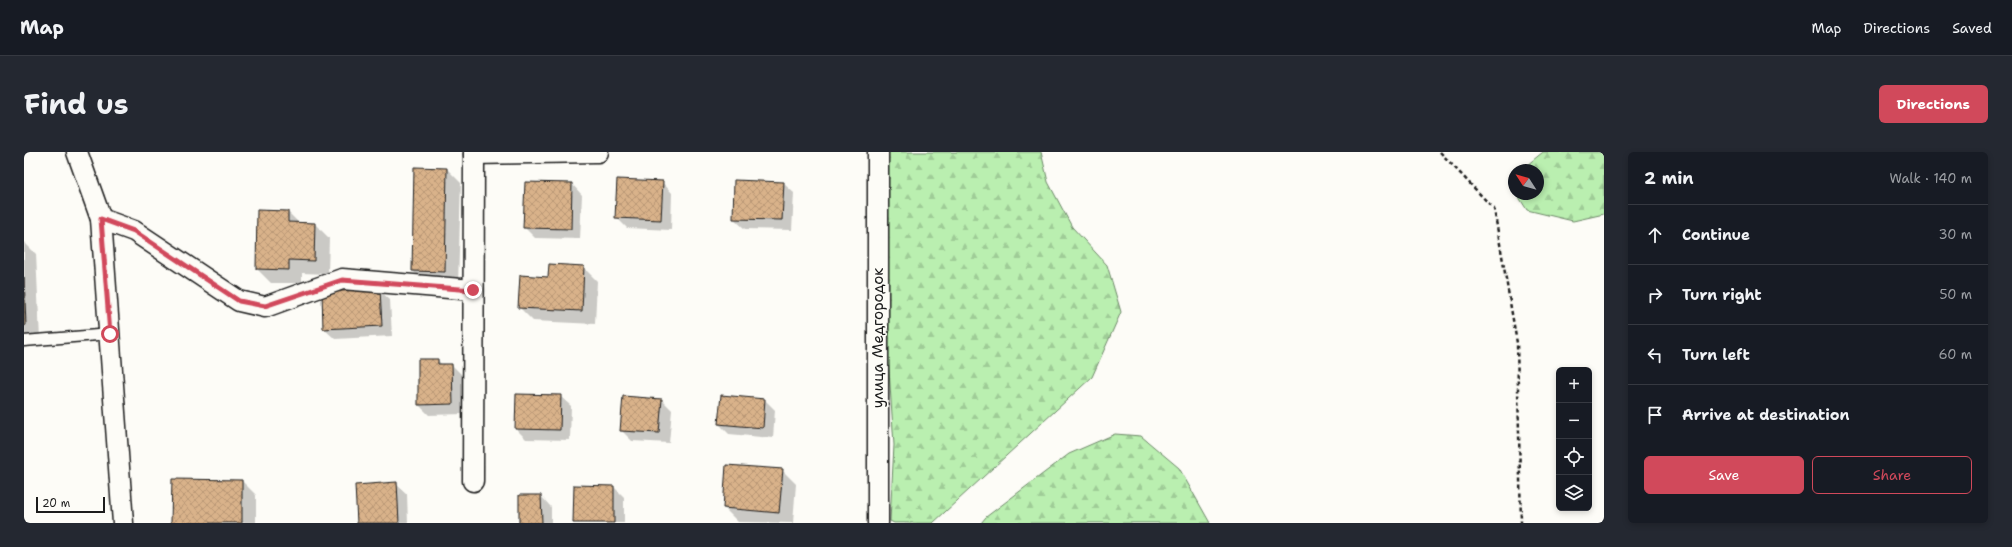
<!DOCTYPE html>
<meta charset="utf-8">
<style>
:root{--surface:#171b24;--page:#242831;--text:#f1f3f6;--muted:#9ea1a6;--line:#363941;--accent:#d1495b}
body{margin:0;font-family:"Shantell Sans",sans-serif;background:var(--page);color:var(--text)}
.controls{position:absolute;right:12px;bottom:12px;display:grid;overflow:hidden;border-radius:6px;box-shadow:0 2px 6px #0003}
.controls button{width:36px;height:36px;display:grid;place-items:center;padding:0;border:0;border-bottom:1px solid var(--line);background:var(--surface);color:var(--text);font:20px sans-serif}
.compass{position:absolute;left:1484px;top:12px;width:36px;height:36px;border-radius:50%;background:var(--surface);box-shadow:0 2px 6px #0003;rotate:306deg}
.scale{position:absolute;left:12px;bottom:10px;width:69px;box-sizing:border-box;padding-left:4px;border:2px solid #1c1c1c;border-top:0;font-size:11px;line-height:14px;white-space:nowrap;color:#1c1c1c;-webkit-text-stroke:3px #fdfcf7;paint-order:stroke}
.stop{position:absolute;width:12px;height:12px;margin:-9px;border:3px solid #d1495b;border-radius:50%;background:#fff}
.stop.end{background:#d1495b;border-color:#fff;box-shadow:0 1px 4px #0008}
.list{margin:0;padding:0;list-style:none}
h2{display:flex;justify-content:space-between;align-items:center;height:52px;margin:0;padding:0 16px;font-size:17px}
h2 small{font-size:13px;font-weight:400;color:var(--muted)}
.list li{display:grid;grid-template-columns:26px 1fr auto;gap:12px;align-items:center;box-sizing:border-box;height:60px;padding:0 16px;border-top:1px solid var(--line)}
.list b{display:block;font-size:15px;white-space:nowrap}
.list em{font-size:13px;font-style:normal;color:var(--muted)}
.actions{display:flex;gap:8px;padding:12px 16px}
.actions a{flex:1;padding:9px 0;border:1px solid var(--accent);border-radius:6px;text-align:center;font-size:14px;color:var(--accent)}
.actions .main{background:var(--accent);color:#fff}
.icon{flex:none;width:22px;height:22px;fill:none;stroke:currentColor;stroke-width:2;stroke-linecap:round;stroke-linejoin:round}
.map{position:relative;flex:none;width:1580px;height:371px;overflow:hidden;border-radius:6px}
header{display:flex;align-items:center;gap:24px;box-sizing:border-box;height:56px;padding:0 20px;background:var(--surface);border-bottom:1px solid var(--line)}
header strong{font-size:19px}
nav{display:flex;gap:22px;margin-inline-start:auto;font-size:14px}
.intro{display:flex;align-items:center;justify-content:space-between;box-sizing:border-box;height:96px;padding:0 24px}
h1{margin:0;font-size:28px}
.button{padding:10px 18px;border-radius:6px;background:var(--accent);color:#fff;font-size:14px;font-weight:700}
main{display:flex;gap:24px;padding:0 24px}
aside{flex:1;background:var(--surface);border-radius:6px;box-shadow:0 2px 6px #0003}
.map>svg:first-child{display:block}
</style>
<header>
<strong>Map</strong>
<nav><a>Map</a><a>Directions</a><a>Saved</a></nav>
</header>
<div class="intro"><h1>Find us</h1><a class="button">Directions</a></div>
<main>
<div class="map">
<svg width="1580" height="371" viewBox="0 0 1580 371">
<defs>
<pattern id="forest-firs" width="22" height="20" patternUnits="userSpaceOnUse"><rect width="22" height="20" fill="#baefb0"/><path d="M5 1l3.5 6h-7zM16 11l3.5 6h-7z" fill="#9fcc97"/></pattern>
<pattern id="building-cross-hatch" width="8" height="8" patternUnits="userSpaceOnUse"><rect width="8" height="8" fill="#d9b28a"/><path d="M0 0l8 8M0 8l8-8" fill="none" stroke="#ba9876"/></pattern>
</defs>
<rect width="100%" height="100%" fill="#fdfcf7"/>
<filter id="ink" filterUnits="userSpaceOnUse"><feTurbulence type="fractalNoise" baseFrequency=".025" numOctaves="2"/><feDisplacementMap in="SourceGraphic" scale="8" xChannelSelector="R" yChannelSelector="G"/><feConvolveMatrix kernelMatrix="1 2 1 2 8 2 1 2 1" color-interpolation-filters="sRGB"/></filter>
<g filter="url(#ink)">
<g fill="url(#forest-firs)" stroke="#6b8666">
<path d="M 861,0 L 1017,0 L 1024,30 L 1048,75 L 1083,113 L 1097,160 L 1068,225 L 909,371 L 870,371 L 866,369 L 870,293 L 859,128 Z"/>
<path d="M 1519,0 L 1580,0 L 1580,62 L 1549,69 L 1503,58 L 1493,42 L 1514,42 L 1514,18 L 1497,18 Z"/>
<path d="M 1091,282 L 1117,284 L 1155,316 L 1186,371 L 957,371 L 962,365 L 1045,302 Z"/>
</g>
<g fill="#0003">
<path d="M 391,16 L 423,17 L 437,31 L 434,133 L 403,133 L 389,119 Z"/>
<path d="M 638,30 L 648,41 L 647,78 L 603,76 L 592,65 Z"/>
<path d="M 759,31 L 770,41 L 768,78 L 721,77 L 710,67 Z"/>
<path d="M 548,32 L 558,43 L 556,87 L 511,86 L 500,75 Z"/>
<path d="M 264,60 L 275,71 L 291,72 L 305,86 L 304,122 L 278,121 L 278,131 L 247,131 L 233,117 Z"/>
<path d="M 0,90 L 12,102 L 16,187 L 0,188 Z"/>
<path d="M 559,115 L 573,129 L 571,172 L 509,169 L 495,155 L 525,126 Z"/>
<path d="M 355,138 L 366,148 L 368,184 L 311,187 L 300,177 Z"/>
<path d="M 414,208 L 418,213 L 428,213 L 438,223 L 439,262 L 405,263 L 395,253 Z"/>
<path d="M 536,244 L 547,254 L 546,288 L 502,287 L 492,277 Z"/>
<path d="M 638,248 L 648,258 L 645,291 L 608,289 L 597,278 Z"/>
<path d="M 741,248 L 751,258 L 749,286 L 705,282 L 695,272 Z"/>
<path d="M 758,318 L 772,332 L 769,371 L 714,370 L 700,356 Z"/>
<path d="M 149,328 L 218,329 L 232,343 L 232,371 L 148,371 Z"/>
<path d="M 372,332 L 383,342 L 384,371 L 334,371 Z"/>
<path d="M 590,335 L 600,345 L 600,371 L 550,371 Z"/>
<path d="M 517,344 L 527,355 L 527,371 L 496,371 Z"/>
</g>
<g fill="url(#building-cross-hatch)" stroke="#1c1c1c">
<path d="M 390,15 L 423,16 L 421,120 L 388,119 Z"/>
<path d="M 593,27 L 639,29 L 637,68 L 591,66 Z"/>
<path d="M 710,28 L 760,30 L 758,68 L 709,67 Z"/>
<path d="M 501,30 L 548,31 L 547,77 L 499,76 Z"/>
<path d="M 233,58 L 264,59 L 264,70 L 291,71 L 290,109 L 265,108 L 265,118 L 232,117 Z"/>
<path d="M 525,112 L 560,114 L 558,159 L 494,156 L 496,123 L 524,125 Z"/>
<path d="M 0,125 L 2,173 L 0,174 Z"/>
<path d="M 356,137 L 358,174 L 299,177 L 298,140 Z"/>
<path d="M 394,207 L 414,207 L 414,212 L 428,212 L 429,252 L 394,253 Z"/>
<path d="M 492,242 L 537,243 L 536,278 L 491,277 Z"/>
<path d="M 697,243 L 741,247 L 739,276 L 694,272 Z"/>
<path d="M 599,244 L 638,247 L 635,281 L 596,279 Z"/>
<path d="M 702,313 L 759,317 L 755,361 L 699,356 Z"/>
<path d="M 148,327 L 218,328 L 218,371 L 147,371 Z"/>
<path d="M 373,330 L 375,371 L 333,371 L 331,333 Z"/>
<path d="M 550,333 L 590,334 L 590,371 L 549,371 Z"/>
<path d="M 495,343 L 517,343 L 518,371 L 495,371 Z"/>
</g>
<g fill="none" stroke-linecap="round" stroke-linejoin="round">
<g stroke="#1c1c1c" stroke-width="13">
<path id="service" d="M 0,189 L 86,182"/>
</g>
<g stroke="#1c1c1c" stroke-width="23">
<g id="minor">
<path d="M 53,0 L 77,67 L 99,371"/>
<path d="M 450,2 L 574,0"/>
<path d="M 77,67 L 110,79 L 215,149 L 241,155 L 318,127 L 449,138"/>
<path d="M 449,329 L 450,0"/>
<path d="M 854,371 L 854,0"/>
</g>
</g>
<path stroke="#1c1c1c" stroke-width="2.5" stroke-dasharray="4 3" stroke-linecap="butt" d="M 1416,0 L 1470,57 L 1493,191 L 1497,371"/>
<use href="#service" stroke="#fdfcf7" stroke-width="10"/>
<use href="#minor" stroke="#fdfcf7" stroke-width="20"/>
</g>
</g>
<g fill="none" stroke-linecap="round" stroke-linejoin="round" filter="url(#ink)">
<path stroke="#d1495b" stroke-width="5" d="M 86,182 L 77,67 L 110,79 L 215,149 L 241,154 L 318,128 L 449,138"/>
</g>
<g text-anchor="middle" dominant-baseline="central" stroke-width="3" stroke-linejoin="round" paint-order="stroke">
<g font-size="15" fill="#1c1c1c" stroke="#fdfcf7">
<text transform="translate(854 186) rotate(-90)">улица Медгородок</text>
</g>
</g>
</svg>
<div class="controls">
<button>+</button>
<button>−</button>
<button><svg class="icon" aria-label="locate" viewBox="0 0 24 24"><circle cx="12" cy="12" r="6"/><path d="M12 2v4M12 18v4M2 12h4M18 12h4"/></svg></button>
<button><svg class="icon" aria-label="layers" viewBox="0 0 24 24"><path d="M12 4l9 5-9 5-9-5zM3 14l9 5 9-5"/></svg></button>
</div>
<svg class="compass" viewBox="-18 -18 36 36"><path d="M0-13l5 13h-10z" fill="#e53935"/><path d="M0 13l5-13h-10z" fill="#9ea1a6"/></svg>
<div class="scale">20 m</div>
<div class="stop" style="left:86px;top:182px"></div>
<div class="stop end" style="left:449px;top:138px"></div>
</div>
<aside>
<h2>2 min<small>Walk · 140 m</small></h2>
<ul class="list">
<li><svg class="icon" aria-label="ahead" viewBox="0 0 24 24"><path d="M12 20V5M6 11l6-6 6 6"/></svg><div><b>Continue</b></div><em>30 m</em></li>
<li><svg class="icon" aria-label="right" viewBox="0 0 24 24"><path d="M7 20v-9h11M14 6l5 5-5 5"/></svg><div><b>Turn right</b></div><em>50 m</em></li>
<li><svg class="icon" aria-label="left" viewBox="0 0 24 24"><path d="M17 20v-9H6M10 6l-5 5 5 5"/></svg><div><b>Turn left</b></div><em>60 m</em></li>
<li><svg class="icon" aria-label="arrive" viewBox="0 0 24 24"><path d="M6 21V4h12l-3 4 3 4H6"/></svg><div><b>Arrive at destination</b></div></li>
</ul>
<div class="actions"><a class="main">Save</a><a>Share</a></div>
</aside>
</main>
